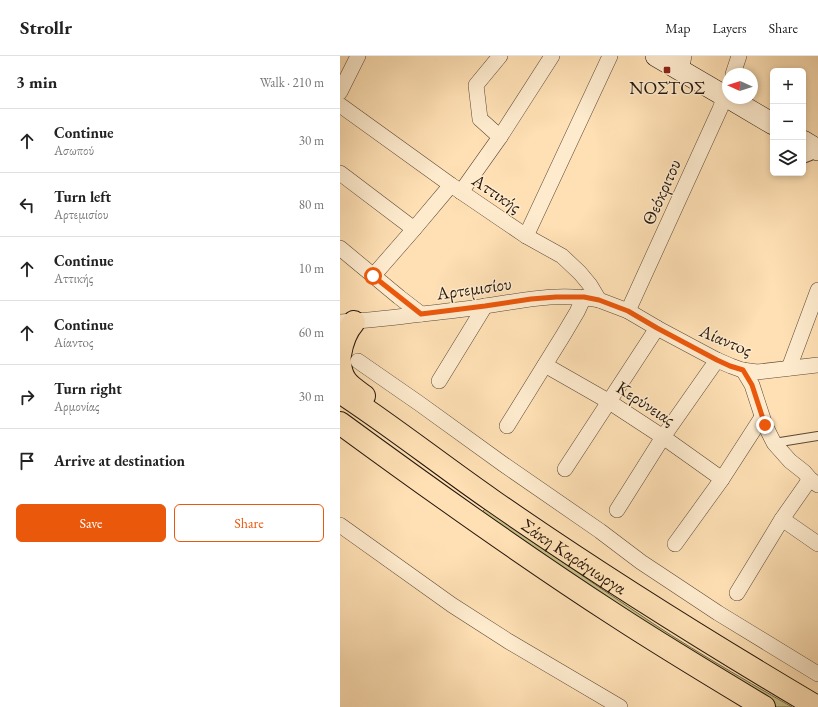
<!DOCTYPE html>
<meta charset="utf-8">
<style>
:root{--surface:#fff;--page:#f2f2f2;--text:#222;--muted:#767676;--line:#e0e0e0;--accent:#ea580c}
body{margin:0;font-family:"EB Garamond",serif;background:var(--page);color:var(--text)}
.controls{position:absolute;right:12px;top:12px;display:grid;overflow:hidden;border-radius:6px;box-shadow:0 2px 6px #0003}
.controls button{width:36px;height:36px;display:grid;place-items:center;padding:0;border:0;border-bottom:1px solid var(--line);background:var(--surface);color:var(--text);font:20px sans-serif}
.compass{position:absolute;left:382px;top:12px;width:36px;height:36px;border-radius:50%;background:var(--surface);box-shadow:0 2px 6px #0003;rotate:273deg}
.stop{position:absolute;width:12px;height:12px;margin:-9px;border:3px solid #ea580c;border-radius:50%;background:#fff}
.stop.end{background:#ea580c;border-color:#fff;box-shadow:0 1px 4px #0008}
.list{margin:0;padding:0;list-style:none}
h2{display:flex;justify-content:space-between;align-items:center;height:52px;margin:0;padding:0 16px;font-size:17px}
h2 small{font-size:13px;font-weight:400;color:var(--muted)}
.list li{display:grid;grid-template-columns:26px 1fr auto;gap:12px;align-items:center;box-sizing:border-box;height:64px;padding:0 16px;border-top:1px solid var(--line)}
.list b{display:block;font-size:15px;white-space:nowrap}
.list p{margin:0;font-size:13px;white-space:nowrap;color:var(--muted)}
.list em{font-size:13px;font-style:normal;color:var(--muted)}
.actions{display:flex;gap:8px;padding:12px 16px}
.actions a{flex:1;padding:9px 0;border:1px solid var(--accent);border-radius:6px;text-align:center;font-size:14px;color:var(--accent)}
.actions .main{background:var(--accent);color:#fff}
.icon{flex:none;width:22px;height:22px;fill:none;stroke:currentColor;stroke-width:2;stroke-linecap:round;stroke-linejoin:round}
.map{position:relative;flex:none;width:478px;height:651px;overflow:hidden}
header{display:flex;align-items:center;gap:24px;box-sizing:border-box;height:56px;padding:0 20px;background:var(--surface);border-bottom:1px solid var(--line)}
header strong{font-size:19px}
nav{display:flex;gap:22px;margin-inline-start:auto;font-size:14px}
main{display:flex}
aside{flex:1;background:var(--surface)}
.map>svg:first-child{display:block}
</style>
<header>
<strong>Strollr</strong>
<nav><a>Map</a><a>Layers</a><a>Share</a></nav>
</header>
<main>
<aside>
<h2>3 min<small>Walk · 210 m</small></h2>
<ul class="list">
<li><svg class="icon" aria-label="ahead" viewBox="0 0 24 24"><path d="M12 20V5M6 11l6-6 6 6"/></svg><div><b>Continue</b><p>Ασωπού</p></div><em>30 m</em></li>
<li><svg class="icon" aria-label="left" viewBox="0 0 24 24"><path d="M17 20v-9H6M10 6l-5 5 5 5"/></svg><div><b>Turn left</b><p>Αρτεμισίου</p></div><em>80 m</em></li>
<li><svg class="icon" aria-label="ahead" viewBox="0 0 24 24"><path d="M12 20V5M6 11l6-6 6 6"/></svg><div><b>Continue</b><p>Αττικής</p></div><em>10 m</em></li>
<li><svg class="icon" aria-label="ahead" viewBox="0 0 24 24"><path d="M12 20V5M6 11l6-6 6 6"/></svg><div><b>Continue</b><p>Αίαντoς</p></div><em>60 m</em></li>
<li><svg class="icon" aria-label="right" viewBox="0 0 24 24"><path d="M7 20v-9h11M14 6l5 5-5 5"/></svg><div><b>Turn right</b><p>Αρμονίας</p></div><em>30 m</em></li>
<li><svg class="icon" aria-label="arrive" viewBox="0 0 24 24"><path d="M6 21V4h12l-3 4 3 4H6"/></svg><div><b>Arrive at destination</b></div></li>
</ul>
<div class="actions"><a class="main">Save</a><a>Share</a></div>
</aside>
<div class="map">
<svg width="478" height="651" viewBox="0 0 478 651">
<rect width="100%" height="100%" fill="#fee0b4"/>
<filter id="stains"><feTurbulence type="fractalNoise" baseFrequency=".005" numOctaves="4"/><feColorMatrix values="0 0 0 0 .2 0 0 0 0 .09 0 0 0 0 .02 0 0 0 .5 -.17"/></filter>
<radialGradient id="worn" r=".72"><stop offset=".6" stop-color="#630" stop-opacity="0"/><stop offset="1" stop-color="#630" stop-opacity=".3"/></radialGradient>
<path fill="#c8c087" stroke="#766b49" d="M 145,453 C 195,486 243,521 293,554 C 344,589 398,620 452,651 L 437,651 L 369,610 L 141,457 Z"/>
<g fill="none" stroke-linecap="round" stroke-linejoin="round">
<g stroke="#5b4835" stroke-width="10">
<g id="lane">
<path d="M 463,103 L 473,99"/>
<path d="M 434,387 L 478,380"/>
</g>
</g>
<g stroke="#5b4835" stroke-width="16">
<g id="street">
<path d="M 341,14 L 344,0"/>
<path d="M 393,18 L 399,0"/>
<path d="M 0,36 L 18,0"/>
<path d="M 0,49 L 111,129 L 186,180 L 222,200 L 240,217 L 250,229 L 259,244 L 288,255 L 317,272 L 377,304 L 391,310 L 402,314 L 417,316 L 478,309"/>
<path d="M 160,81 L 140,63 L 136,29 L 160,0"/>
<path d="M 0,117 L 74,173"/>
<path d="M 121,136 L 160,81 L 212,0"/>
<path d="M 186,180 L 270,0"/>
<path d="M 0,192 L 59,241 L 81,258"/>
<path d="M 33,220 L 74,173 L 111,129"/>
<path d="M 288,255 L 380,53 L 388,32"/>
<path d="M 0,266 C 24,265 49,262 73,259 C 98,256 122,254 146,250 C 185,244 220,236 259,244"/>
<path d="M 18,305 L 80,348 L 163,408 L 260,475 L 301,506 L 378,557 L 478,618"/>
<path d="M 205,309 L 268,345 L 323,381 L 382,423"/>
<path d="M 449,312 L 478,234"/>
<path d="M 403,314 L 412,329 L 425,369 L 434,387 L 450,405 L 464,416 L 470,423 L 478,429"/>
<path d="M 99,325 L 145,250"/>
<path d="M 167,370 L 224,278 L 237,256 L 244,241"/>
<path d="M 225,413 L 317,272"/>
<path d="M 277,454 L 323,381 L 377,304"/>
<path d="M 442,463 L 478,488"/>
<path d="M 0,469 L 112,549 L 168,585 L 280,651"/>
<path d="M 335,488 L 382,423 L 422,361"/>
<path d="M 397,537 L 442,463 L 470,423"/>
</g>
</g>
<g stroke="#25160b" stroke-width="22">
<g id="secondary">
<path d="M 316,0 L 388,42"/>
<path d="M 389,42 L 433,68"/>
<path d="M 463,85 L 478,94"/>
</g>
</g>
<g stroke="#25160b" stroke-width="24">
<g id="primary">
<path d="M 0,299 C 2,286 6,275 14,266"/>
<path d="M 0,306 C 1,325 10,330 24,340"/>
<path id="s1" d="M 0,336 C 52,370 101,409 153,445 C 258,518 367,586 477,651"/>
<path d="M 0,367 C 90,433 181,498 275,559 C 324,591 374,621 424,651"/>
</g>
</g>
<use href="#lane" stroke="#feebce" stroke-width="8"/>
<use href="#street" stroke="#feebce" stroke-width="15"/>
<use href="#secondary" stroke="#feebce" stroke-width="21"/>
<use href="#primary" stroke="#fee0b4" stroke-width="22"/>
</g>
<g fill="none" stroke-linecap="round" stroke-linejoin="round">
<path stroke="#ea580c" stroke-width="5" d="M 33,220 L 81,258 L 145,250 L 191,243 L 216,241 L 244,241 L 259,244 L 288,255 L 317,272 L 377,304 L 390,310 L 403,314 L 412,329 L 425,369"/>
</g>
<rect fill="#8f2418" stroke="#feebce" stroke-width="1.5" x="323" y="10" width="8" height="8" rx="2"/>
<g text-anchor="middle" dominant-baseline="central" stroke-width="3" stroke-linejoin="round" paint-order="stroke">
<g font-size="18" fill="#25160b" stroke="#feebce">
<text x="327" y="31">ΝΟΣΤΟΣ</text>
</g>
<g font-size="18" fill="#25160b" stroke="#feebce">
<text transform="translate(321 136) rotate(-66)">Θεόκριτου</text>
<text transform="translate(157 137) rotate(34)">Αττικής</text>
<text transform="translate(134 232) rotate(-8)">Αρτεμισίου</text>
<text transform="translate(386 284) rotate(23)">Αίαντoς</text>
<text transform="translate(306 347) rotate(33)">Κερύνειας</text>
<text stroke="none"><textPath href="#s1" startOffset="286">Σάκη Καράγιωργα</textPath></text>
</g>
</g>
<rect width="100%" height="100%" filter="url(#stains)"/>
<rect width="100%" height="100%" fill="url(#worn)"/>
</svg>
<div class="controls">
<button>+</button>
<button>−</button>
<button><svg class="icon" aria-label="layers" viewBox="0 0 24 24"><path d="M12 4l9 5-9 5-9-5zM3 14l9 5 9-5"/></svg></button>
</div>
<svg class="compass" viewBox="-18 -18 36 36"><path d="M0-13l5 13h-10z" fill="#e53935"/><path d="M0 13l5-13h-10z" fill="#767676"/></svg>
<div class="stop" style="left:33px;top:220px"></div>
<div class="stop end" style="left:425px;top:369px"></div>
</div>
</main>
